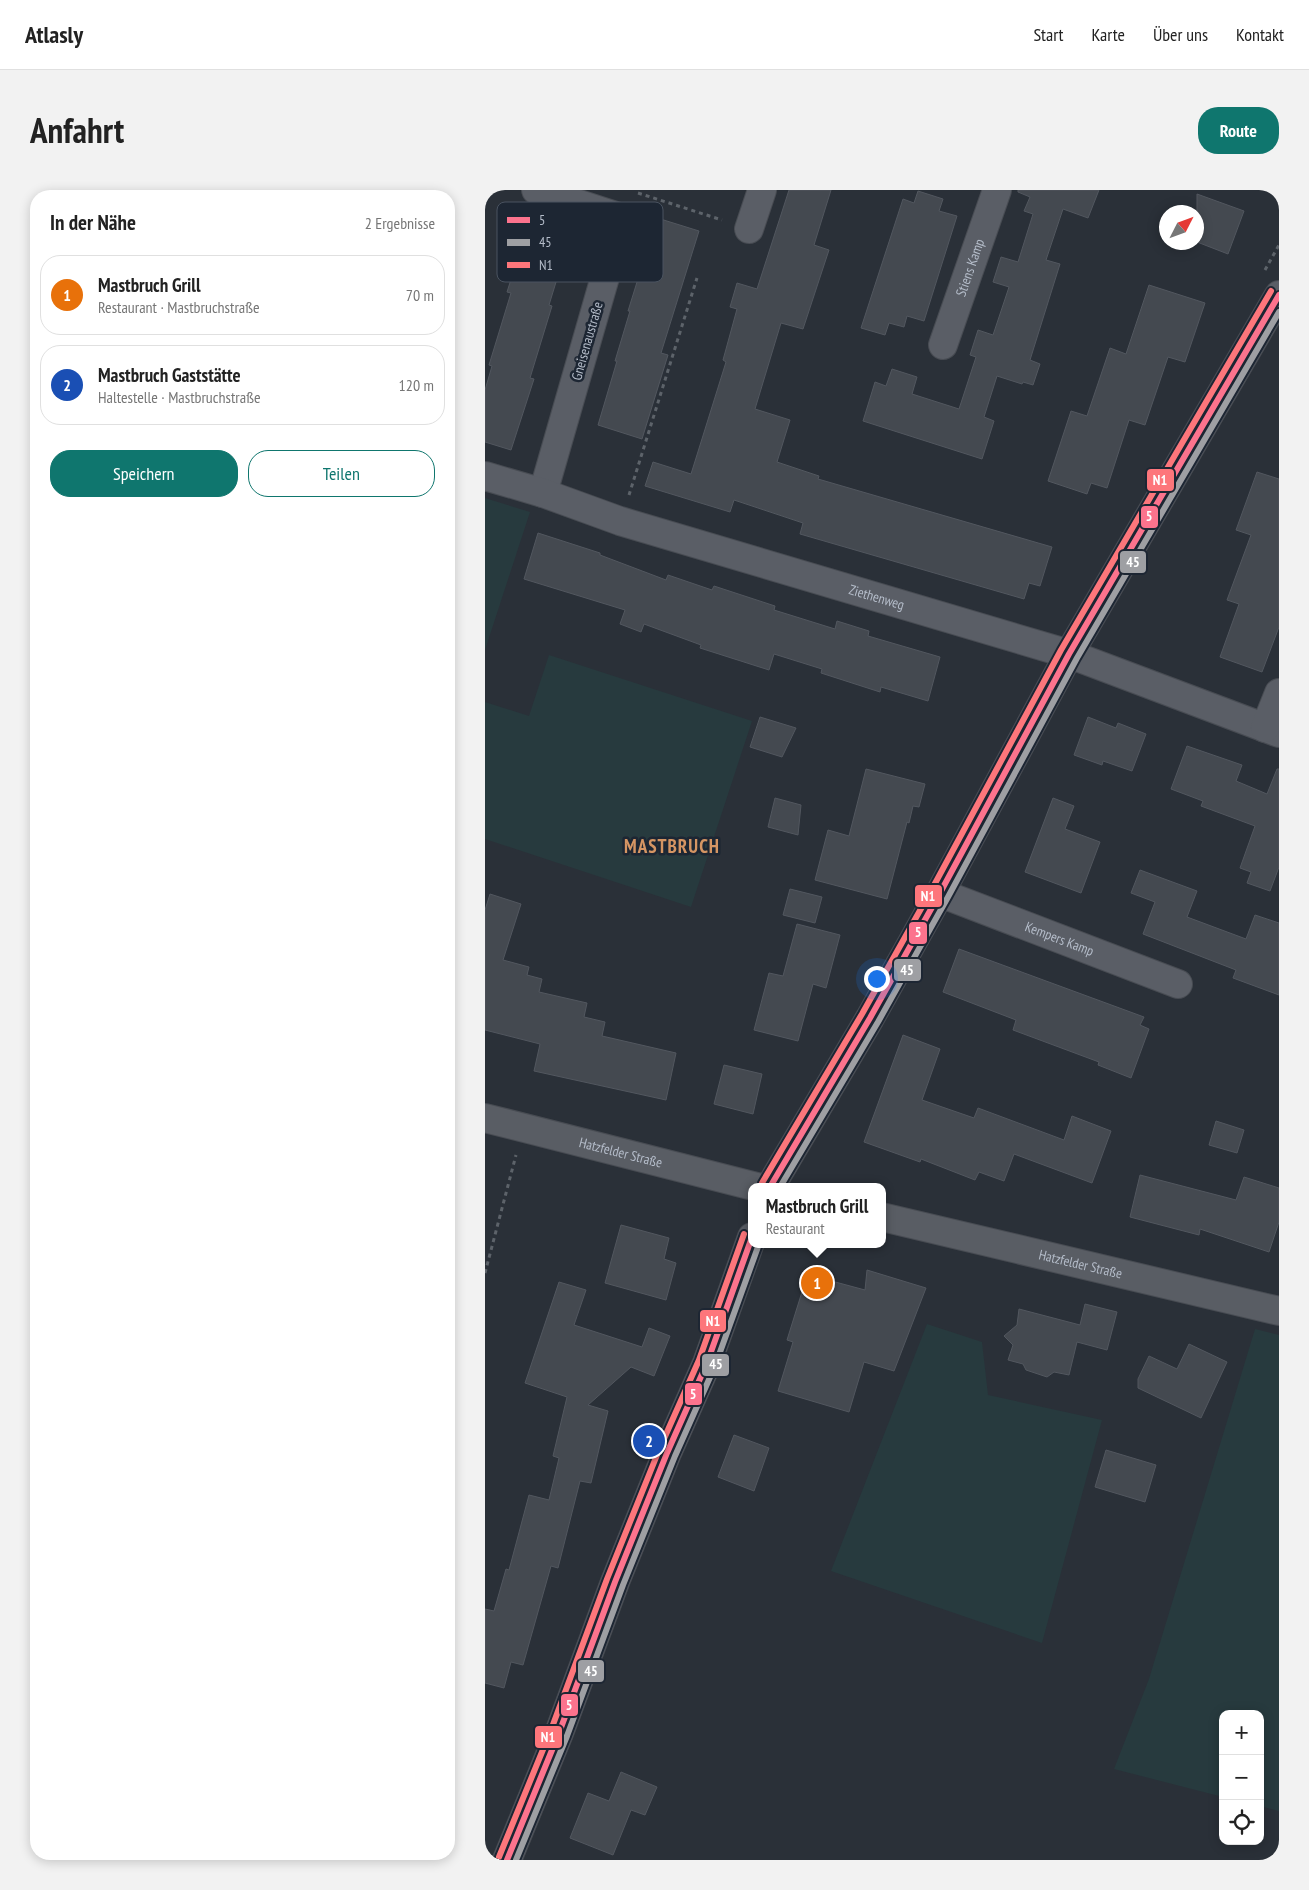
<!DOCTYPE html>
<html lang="de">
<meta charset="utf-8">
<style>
:root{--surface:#fff;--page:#f2f2f2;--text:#222;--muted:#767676;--line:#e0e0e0;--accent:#0f766e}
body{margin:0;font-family:"PT Sans Narrow",sans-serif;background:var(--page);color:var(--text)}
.controls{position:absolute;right:15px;bottom:15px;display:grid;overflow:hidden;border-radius:10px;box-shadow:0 2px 12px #0003}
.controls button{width:45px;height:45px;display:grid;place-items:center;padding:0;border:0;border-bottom:1px solid var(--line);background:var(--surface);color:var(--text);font:25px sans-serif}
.compass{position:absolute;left:674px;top:15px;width:45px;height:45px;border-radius:50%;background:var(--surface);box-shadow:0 2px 12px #0003;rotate:48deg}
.you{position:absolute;left:391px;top:788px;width:18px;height:18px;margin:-12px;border:4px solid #fff;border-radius:50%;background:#1a73e8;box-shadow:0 0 0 8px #1a73e833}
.badge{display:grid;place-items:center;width:32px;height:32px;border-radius:50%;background:var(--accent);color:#fff;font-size:16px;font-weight:700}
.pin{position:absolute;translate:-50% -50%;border:2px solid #fff;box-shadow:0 1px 5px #0006}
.popup{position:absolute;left:263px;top:993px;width:138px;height:65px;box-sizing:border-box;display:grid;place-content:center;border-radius:10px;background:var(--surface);filter:drop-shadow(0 1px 4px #0005);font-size:16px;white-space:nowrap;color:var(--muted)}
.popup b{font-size:19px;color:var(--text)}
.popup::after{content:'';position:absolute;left:50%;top:100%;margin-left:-10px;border:10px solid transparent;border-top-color:var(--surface)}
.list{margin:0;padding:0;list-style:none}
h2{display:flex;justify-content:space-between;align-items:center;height:65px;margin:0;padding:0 20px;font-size:21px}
h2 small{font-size:16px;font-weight:400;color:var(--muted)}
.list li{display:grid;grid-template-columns:32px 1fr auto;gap:15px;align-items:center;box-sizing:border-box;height:80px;margin:0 10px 10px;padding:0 10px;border:1px solid var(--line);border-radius:20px}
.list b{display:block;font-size:19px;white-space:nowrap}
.list p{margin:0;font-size:16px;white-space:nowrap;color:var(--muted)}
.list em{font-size:16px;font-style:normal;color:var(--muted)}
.actions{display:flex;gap:10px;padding:15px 20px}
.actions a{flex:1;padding:11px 0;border:1px solid var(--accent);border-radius:20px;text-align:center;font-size:18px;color:var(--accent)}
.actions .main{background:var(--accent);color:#fff}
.icon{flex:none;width:28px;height:28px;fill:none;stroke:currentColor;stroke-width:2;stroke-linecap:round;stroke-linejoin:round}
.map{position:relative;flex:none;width:794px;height:1670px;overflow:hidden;border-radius:20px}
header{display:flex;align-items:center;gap:30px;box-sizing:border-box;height:70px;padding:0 25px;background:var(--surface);border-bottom:1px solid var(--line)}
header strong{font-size:24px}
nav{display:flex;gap:28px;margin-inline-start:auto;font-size:18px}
.intro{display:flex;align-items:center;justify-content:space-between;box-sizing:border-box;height:120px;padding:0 30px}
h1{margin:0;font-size:35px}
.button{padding:12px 22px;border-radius:20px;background:var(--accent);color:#fff;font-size:18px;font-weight:700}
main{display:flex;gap:30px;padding:0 30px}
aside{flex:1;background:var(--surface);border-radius:20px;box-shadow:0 2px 12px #0003}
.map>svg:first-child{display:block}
</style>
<header>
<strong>Atlasly</strong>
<nav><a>Start</a><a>Karte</a><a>Über uns</a><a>Kontakt</a></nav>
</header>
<div class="intro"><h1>Anfahrt</h1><a class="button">Route</a></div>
<main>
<aside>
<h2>In der Nähe<small>2 Ergebnisse</small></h2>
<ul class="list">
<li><span class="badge" style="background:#e8710a">1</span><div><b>Mastbruch Grill</b><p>Restaurant · Mastbruchstraße</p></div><em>70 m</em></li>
<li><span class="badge" style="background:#1a4fb4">2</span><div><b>Mastbruch Gaststätte</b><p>Haltestelle · Mastbruchstraße</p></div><em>120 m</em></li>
</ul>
<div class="actions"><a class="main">Speichern</a><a>Teilen</a></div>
</aside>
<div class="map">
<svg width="794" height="1670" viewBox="0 0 794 1670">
<rect width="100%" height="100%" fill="#2a3038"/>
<g fill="#273a3e">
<path d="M 0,308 L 45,322 L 0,460 Z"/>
<path d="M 64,465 L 267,531 L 206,717 L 0,649 L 0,512 L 44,526 Z"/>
<path d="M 442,1134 L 497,1152 L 503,1205 L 617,1230 L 557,1453 L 346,1381 Z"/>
<path d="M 770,1139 L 794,1145 L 794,1621 L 775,1616 L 775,1524 L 738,1524 L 738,1607 L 629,1579 L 664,1489 Z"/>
</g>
<g fill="#444950" stroke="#52575f">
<path d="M 304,0 L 346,0 L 329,55 L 344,60 L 318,139 L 296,133 L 270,219 L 305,230 L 292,272 L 334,286 L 333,289 L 567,357 L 555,396 L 544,393 L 539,409 L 315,344 L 318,333 L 249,310 L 245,322 L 160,296 L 168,272 L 206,284 L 241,172 L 238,170 L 252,119 L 245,117 L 252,93 L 272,99 Z"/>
<path d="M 533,0 L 614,0 L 603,28 L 578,19 L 561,70 L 575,74 L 545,170 L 555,174 L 548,195 L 538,192 L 537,194 L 512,186 L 499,227 L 509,231 L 497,269 L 378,231 L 390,192 L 401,196 L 407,179 L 432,187 L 427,204 L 474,219 L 491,167 L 485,165 L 493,140 L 508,145 L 524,97 L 508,92 L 516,67 L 533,72 L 548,24 L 539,21 L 545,7 L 533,2 Z"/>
<path d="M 433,1 L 458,9 L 454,21 L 472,26 L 439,131 L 422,126 L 419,137 L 404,133 L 400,145 L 376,138 L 418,9 L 429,13 Z"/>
<path d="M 712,4 L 759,21 L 743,64 L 712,52 Z"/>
<path d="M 169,27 L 214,41 L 176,163 L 183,165 L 157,249 L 113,235 L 132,171 L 130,171 L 145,121 L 143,121 L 167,44 Z"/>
<path d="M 45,30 L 86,43 L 64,115 L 67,116 L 45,188 L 49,189 L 26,260 L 0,252 L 0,200 L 7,176 L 4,175 L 26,103 L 22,102 Z"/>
<path d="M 664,95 L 720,113 L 700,172 L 683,167 L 660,235 L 644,230 L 622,298 L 606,293 L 602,304 L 563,291 L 586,221 L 602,226 L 625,158 L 641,164 Z"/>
<path d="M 772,282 L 794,289 L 794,437 L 777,482 L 735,467 L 754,414 L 742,410 L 766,345 L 751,340 Z"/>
<path d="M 53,343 L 115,363 L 115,365 L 181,390 L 183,385 L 227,400 L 229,396 L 290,416 L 289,420 L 350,439 L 352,431 L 384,441 L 383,446 L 455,467 L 443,511 L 396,497 L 395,502 L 336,483 L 337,479 L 289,464 L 284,480 L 215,458 L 216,455 L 159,434 L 156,442 L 135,434 L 140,420 L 39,389 Z"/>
<path d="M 275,527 L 311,538 L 297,567 L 265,557 Z"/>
<path d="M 603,527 L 631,538 L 633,533 L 661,544 L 647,581 L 618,571 L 617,575 L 589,565 Z"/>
<path d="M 702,556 L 757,575 L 751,591 L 782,604 L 792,579 L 794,579 L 794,677 L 785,701 L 762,693 L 766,682 L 755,678 L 770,636 L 716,616 L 718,611 L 686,599 Z"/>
<path d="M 381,579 L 440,594 L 434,617 L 428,616 L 424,633 L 422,632 L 402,709 L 330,690 L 343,640 L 364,646 Z"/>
<path d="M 290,608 L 316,615 L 313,645 L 283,637 Z"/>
<path d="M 568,608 L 589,616 L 580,639 L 615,652 L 596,703 L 540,682 Z"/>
<path d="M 655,680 L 712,701 L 702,727 L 761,749 L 770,725 L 794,733 L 794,805 L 748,788 L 751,780 L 658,744 L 670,712 L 646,703 Z"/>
<path d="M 305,699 L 337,707 L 330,733 L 298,725 Z"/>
<path d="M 5,704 L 36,714 L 18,770 L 44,777 L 42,785 L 57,789 L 54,802 L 102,813 L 99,827 L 120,832 L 117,846 L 191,863 L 181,910 L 49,881 L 55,854 L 0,840 L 0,720 Z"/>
<path d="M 312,734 L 355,745 L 341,798 L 328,794 L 313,851 L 269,840 L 284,783 L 298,786 Z"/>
<path d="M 474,759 L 659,827 L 655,835 L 664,839 L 646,888 L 613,875 L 614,872 L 528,840 L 531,830 L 458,802 Z"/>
<path d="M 418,845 L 455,859 L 437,910 L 489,928 L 493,918 L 579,950 L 587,926 L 626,941 L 607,993 L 529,964 L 519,991 L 494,982 L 490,990 L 436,969 L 435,972 L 379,952 Z"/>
<path d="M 239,875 L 277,884 L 268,924 L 229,914 Z"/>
<path d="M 731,931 L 759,940 L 752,963 L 724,955 Z"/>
<path d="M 655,985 L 751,1010 L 759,987 L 794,998 L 794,1032 L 784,1062 L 715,1039 L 714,1045 L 645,1027 Z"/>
<path d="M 136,1035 L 184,1048 L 179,1069 L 191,1073 L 181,1110 L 120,1093 Z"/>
<path d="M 382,1080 L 441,1098 L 409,1181 L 379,1172 L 364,1222 L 293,1201 L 308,1152 L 302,1150 L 321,1089 L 326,1090 L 328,1086 L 380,1100 Z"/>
<path d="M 74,1092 L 101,1100 L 89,1135 L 157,1157 L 164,1138 L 185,1146 L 169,1186 L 146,1177 L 103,1215 L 123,1221 L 106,1293 L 95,1291 L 73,1378 L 66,1376 L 38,1475 L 26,1472 L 19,1498 L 0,1493 L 0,1419 L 9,1421 L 21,1379 L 24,1380 L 44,1305 L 64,1310 L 74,1268 L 68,1266 L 82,1207 L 40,1193 Z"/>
<path d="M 600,1114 L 632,1122 L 622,1160 L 592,1152 L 584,1185 L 569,1182 L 562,1187 L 541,1180 L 538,1174 L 523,1170 L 528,1155 L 519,1146 L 532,1135 L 534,1119 L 595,1135 Z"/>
<path d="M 704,1154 L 742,1172 L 716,1228 L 653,1198 L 653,1189 L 664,1166 L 692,1179 Z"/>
<path d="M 249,1245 L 284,1258 L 269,1301 L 233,1287 Z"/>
<path d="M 621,1260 L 671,1275 L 660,1312 L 610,1297 Z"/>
<path d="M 136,1582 L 172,1597 L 160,1625 L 146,1620 L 128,1665 L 85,1648 L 103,1603 L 124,1611 Z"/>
</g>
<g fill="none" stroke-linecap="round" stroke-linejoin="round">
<g stroke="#484c53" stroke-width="30">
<g id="street">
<path d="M 51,0 L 137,28 L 58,303"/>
<path d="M 264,39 L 277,0"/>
<path id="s1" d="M 458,155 L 512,0"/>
<path id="s2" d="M 0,286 L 58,303 L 135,331 L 584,464 L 794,543"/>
<path d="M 780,538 L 794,503"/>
<path id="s3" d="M 455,703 L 693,794"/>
<path d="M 285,997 L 385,828 L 455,703 L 584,464 L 794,105"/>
<path d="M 22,1670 L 74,1543 L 130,1392 L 182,1263 L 222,1173 L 267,1047"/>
</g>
</g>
<g stroke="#484c53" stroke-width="30">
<g id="secondary">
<path id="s4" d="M 0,928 L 272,997"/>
<path id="s5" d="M 397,1027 L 794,1121"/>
</g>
</g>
<g stroke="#5d636a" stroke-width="3" stroke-dasharray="4 4" stroke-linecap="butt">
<path d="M 153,3 L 237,30"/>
<path d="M 780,80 L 794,55"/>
<path d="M 144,305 L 212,88"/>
<path d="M 0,1083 L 31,965"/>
</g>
<use href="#street" stroke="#5a5e66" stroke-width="28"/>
<use href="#secondary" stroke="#595d64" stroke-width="28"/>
<g stroke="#1d2633" stroke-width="10">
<g id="bus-1">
<path d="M 285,997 L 385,828 L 455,703 L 584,464 L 794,105"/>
<path d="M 22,1670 L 74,1543 L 130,1392 L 182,1263 L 222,1173 L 267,1047"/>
</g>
</g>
<g stroke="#1d2633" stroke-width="10">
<g id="bus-2">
<path d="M 295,997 L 393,832 L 463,707 L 592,468 L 794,122"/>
<path d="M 31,1670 L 82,1546 L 138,1395 L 190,1266 L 230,1176 L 274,1054"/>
</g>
</g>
<g stroke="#1d2633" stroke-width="10">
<g id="bus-3">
<path d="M 277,993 L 377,824 L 447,699 L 576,460 L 786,101"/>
<path d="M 14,1667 L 66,1540 L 122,1389 L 174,1260 L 214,1170 L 259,1044"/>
</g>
</g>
<use href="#bus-1" stroke="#fc738d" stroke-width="6"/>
<use href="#bus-2" stroke="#9e9fa3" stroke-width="6"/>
<use href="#bus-3" stroke="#fd767b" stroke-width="6"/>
</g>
<g text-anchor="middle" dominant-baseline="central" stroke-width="5" stroke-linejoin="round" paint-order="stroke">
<g font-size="14" fill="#b4bcc9" stroke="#1d2633">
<text stroke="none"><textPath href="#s1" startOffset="82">Stiens Kamp</textPath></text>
<text transform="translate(102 151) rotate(-74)">Gneisenaustraße</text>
<text stroke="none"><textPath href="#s2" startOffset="410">Ziethenweg</textPath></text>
<text stroke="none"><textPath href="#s3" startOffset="128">Kempers Kamp</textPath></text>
<text stroke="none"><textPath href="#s4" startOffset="140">Hatzfelder Straße</textPath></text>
<text stroke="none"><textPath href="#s5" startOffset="204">Hatzfelder Straße</textPath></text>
</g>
<g font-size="19" font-weight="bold" letter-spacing="1" fill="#d59563" stroke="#1d2633">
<text x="187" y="656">MASTBRUCH</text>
</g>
</g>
<rect x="12" y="12" width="166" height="80" rx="8" fill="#1d2633" stroke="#4a5360" stroke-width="1"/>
<rect x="22" y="27" width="23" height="6" fill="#fc738d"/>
<rect x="22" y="49" width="23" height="7" fill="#9e9fa3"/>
<rect x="22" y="72" width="23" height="6" fill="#fd767b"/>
<g font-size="14" fill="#b4bcc9">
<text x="54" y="35">5</text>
<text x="54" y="57">45</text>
<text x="54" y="80">N1</text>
</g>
<g stroke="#1d2633" stroke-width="2">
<rect x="661" y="278" width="29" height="24" rx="5" fill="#fd767b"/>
<rect x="655" y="315" width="19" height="24" rx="5" fill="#fc738d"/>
<rect x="634" y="360" width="28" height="24" rx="5" fill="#9e9fa3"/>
<rect x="429" y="694" width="29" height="24" rx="5" fill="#fd767b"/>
<rect x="423" y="731" width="20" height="24" rx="5" fill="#fc738d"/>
<rect x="408" y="768" width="29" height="24" rx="5" fill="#9e9fa3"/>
<rect x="214" y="1119" width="28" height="24" rx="5" fill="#fd767b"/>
<rect x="216" y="1163" width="29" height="24" rx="5" fill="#9e9fa3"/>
<rect x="199" y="1192" width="19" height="24" rx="5" fill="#fc738d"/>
<rect x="92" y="1469" width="28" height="24" rx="5" fill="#9e9fa3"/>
<rect x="75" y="1503" width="19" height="24" rx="5" fill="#fc738d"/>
<rect x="49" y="1535" width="29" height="24" rx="5" fill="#fd767b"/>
</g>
<g font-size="14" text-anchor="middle" font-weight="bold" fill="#fff">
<text x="675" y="295">N1</text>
<text x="664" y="331">5</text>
<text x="648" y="377">45</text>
<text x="443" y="711">N1</text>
<text x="433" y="747">5</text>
<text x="422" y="785">45</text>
<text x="228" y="1136">N1</text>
<text x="231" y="1179">45</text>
<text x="208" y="1209">5</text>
<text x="106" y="1486">45</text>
<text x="84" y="1520">5</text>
<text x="63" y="1552">N1</text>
</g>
</svg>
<div class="controls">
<button>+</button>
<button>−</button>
<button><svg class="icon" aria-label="locate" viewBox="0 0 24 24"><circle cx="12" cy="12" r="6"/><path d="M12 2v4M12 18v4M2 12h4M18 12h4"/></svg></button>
</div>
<svg class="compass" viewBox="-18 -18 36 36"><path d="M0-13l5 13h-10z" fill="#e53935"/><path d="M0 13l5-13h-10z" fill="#767676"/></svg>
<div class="you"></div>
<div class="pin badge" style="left:332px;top:1093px;background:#e8710a">1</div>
<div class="popup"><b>Mastbruch Grill</b>Restaurant</div>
<div class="pin badge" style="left:164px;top:1251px;background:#1a4fb4">2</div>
</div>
</main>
